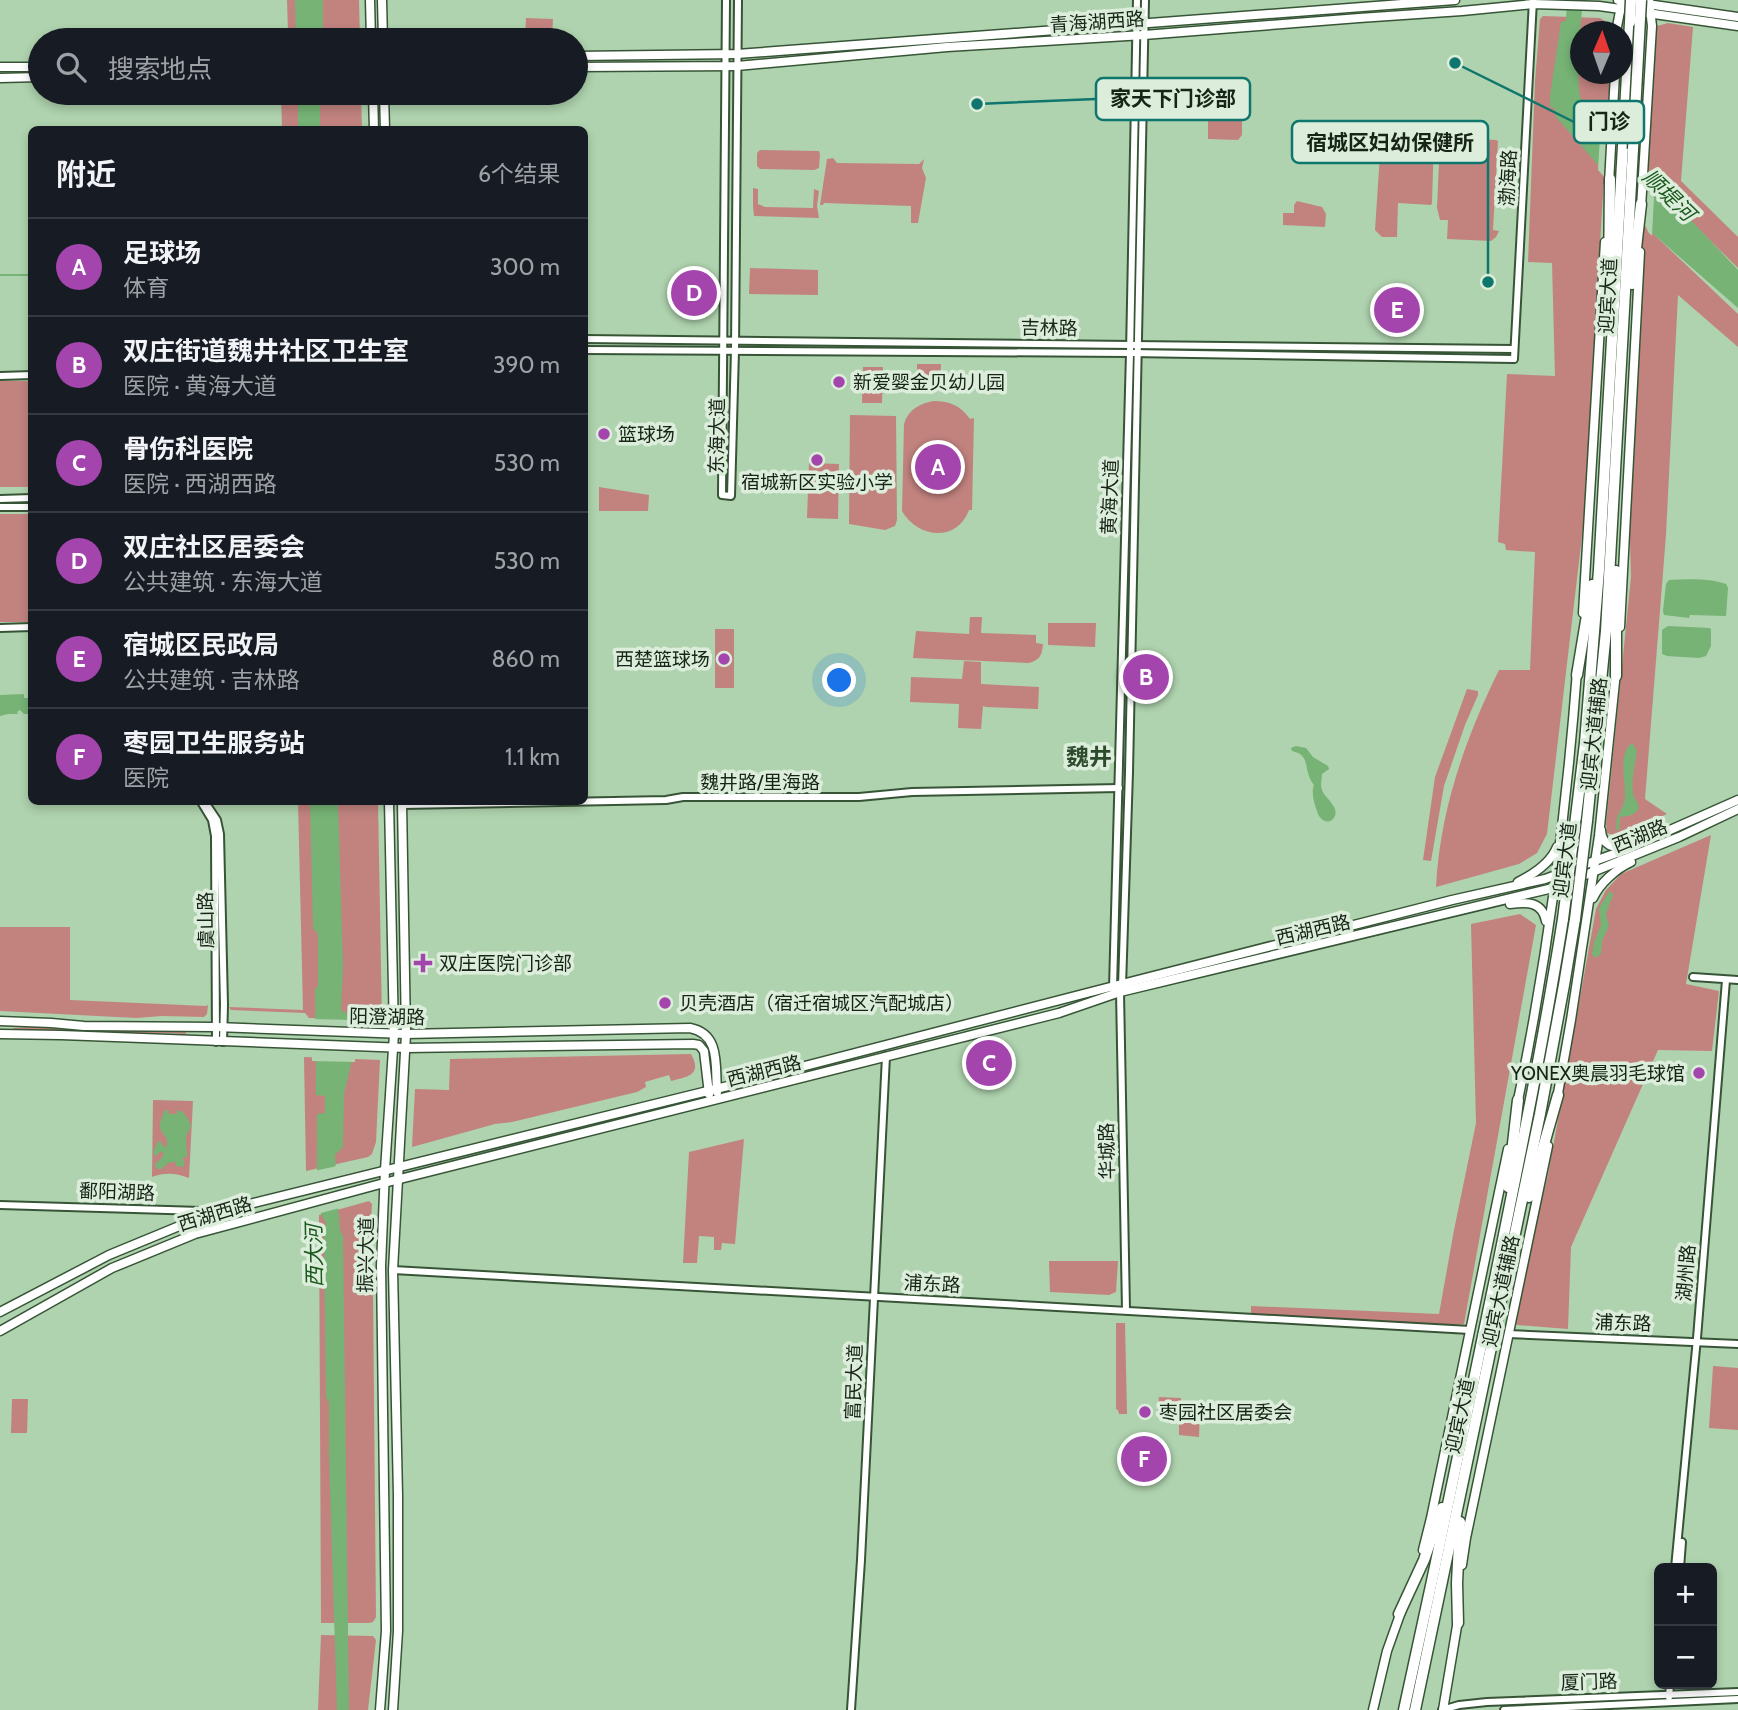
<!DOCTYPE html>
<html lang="zh">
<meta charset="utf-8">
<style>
:root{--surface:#171b24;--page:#20242c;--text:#f1f3f6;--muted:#9ea1a6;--line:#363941;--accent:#a445ae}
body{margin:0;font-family:Cabin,"Noto Sans SC",sans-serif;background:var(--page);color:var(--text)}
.controls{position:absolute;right:21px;bottom:21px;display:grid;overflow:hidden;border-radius:10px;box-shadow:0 4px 10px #0003}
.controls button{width:63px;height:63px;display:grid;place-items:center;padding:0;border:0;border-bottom:2px solid var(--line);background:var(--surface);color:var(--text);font:35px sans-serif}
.compass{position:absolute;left:1570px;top:21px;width:63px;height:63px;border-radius:50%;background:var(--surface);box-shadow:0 4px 10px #0003;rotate:2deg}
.you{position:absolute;left:840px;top:681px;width:24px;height:24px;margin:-18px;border:5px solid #fff;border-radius:50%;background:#1a73e8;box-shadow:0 0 0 10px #1a73e833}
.badge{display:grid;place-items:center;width:46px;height:46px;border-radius:50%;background:var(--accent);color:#fff;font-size:23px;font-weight:700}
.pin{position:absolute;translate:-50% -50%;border:4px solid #fff;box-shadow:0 2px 7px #0006}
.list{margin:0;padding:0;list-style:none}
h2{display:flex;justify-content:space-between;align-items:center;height:91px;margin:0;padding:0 28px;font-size:30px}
h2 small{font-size:23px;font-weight:400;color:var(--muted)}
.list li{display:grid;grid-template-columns:46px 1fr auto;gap:21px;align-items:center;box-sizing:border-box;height:98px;padding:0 28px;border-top:2px solid var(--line)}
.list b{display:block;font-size:26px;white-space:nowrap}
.list p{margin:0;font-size:23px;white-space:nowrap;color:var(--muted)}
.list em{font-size:23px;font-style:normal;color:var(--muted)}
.icon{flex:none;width:38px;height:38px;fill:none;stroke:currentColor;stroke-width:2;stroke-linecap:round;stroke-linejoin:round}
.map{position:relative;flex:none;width:1738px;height:1710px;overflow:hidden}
.search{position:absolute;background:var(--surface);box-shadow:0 4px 10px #0003;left:28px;top:28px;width:560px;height:77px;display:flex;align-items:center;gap:18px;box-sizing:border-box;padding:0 24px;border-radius:38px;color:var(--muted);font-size:26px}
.panel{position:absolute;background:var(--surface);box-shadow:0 4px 10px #0003;left:28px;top:126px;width:560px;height:679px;border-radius:10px}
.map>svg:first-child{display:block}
</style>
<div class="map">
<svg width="1738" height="1710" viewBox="0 0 1738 1710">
<rect width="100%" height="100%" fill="#afd3ae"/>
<g fill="#c2837f">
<path d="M 287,0 L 359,0 L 360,40 L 123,40 L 123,38 L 288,33 Z"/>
<path d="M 1543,16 L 1600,18 L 1605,21 L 1612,31 L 1580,32 L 1580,74 L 1610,74 L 1584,519 L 1547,834 L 1537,853 L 1519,864 L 1436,887 C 1440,810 1465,739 1499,670 L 1530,670 L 1535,552 L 1506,550 L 1505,544 L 1498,542 L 1507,374 L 1555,376 L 1552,263 L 1528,262 L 1535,81 L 1540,19 Z"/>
<path d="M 526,18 L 553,19 L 552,39 L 525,38 Z"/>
<path d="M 1668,23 L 1693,27 L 1681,181 L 1738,237 L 1738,268 L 1643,174 L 1651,34 L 1657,26 Z"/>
<path d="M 281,93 L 361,93 L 362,129 L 282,129 Z"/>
<path d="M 1213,97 L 1237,98 L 1242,101 L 1242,135 L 1238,140 L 1208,139 L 1208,101 Z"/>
<path d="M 1385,136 L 1434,138 L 1432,203 L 1431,205 L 1398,203 L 1397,237 L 1382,237 L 1375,230 L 1381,139 Z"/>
<path d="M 1440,138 L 1496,140 L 1498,141 L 1493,230 L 1499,231 L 1496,237 L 1491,241 L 1447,239 L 1448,220 L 1440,220 L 1437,208 Z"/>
<path d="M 760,150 L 819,151 L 820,154 L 819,168 L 814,170 L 760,169 L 757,166 L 757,153 Z"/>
<path d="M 833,158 L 837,163 L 919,164 L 924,159 L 922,168 L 926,178 L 918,223 L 911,223 L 911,206 L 824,203 L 823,205 L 820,205 L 827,159 Z"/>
<path d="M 753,188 L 758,189 L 758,204 L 765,207 L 813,208 L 814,189 L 819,191 L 817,206 L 819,218 L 754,216 L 753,206 Z"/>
<path d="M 1297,201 L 1322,207 L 1326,214 L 1325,227 L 1283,225 L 1283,213 L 1294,213 L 1294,205 Z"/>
<path d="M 1643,224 L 1738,314 L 1738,347 L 1678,295 L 1666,535 L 1645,799 L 1667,814 L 1617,836 L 1607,833 L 1606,824 L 1631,577 L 1628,465 L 1640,227 Z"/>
<path d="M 750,268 L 818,270 L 818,295 L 749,294 Z"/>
<path d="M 917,364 L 941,364 L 940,385 L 917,384 Z"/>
<path d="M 863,367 L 883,367 L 882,403 L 862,403 Z"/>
<rect x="0" y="381" width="31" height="106"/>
<path d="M 934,401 C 950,401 961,406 970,419 L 974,418 L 972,510 L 969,510 C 957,543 917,538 902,511 L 904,424 C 908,410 920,403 934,401 Z"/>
<path d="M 850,415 L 896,416 L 897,520 L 895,526 L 885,530 L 849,524 Z"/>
<path d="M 809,463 L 839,464 L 838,519 L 807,518 Z"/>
<path d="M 599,487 L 649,495 L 648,511 L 599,511 Z"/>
<rect x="0" y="514" width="31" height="108"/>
<path d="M 970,617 L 982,617 L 981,633 L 1036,635 L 1036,643 L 1043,644 C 1042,655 1040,660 1029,663 L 913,658 L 916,631 L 969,634 Z"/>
<path d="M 1048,623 L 1096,623 L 1095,647 L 1048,645 Z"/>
<rect x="715" y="629" width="19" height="59"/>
<path d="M 964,661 L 981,662 L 981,684 L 1039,687 L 1038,709 L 986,707 L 983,706 L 981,729 L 958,728 L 959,704 L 910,702 L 911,677 L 962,679 Z"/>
<path d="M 1467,689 L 1478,691 L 1478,695 L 1465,725 L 1444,786 L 1431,861 L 1423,860 L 1435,777 Z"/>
<path d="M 298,802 L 378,802 L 382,1019 L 309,1018 L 305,1013 L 231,1010 L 229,1007 L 303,1010 Z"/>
<path d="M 1711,835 L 1686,984 L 1719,991 L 1712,1051 L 1658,1050 L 1571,1247 L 1568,1329 L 1517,1325 L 1512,1317 L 1548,1175 L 1596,909 L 1606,890 L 1621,874 Z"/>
<path d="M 1520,914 L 1536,925 L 1464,1324 L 1458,1325 L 1251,1314 L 1251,1306 L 1439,1314 L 1454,1230 L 1476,1123 L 1471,924 Z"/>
<path d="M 0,927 L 70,927 L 70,1000 L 206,1006 L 208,1005 L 207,1014 L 204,1017 L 162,1016 L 136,1018 L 0,1011 Z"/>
<path d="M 52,1026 L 184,1031 L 187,1034 L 162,1033 L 142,1035 L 14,1030 L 13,1028 Z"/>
<path d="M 691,1054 C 703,1075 687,1077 671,1081 L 669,1075 L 645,1082 L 646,1087 L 637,1092 L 512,1122 L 495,1124 L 412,1147 L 415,1089 L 449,1090 L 450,1059 Z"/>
<path d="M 304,1057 L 380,1060 L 376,1142 L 372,1154 L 368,1157 L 306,1171 Z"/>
<path d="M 153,1100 L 193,1101 L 189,1178 C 176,1173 165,1172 152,1177 Z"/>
<path d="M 744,1139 L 735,1244 L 722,1243 L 721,1250 L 714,1250 L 714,1237 L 699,1236 L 697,1263 L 683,1263 L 689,1152 Z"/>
<path d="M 369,1201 L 372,1204 L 369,1255 L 373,1287 L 376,1617 L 373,1622 L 369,1623 L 321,1623 L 319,1215 Z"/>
<path d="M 1049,1261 L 1118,1261 L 1116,1292 L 1109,1295 L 1050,1292 Z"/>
<path d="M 1116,1323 L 1125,1323 L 1127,1414 L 1119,1414 L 1118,1410 L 1116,1409 Z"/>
<path d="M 1713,1366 L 1738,1368 L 1738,1430 L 1709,1428 Z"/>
<path d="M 1159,1397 L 1181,1398 L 1181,1408 L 1200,1410 L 1199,1437 L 1179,1435 L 1179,1416 L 1157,1415 Z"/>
<path d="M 12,1399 L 28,1399 L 27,1433 L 11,1433 Z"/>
<path d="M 321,1635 L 373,1636 L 376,1640 L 368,1710 L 318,1710 Z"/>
</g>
<g fill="#76b375">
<path d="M 295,0 L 323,0 L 323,32 L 326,40 L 296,40 Z"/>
<path d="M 1567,0 L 1583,0 C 1581,20 1575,83 1581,99 C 1584,105 1589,111 1594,117 L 1738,270 L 1738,308 L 1651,232 L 1642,215 L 1556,117 L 1554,108 L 1550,107 L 1550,96 L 1561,22 L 1566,21 Z"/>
<path d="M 298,93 L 324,93 L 320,107 L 320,129 L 298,129 Z"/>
<path d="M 1669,580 C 1688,579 1709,578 1726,584 L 1728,588 L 1726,616 L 1690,615 L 1689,618 L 1664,615 L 1663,611 L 1666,584 Z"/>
<path d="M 1668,626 L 1710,628 L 1711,630 L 1711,646 L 1706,656 L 1699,658 L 1667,656 L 1662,654 L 1662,630 Z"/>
<path d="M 24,694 L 24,698 L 31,698 L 31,714 L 24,714 L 20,710 L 17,712 L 18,714 L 8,714 L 0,716 L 0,695 Z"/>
<path d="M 1633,744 L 1637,751 C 1635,763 1630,786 1634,797 C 1636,802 1642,806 1636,812 C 1633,816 1625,816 1620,817 L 1619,830 L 1615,830 C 1618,825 1615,820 1618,815 C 1622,808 1625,803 1625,794 C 1625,777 1619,760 1629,745 Z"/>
<path d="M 1296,746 L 1306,748 L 1313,757 L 1328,766 L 1329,769 L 1322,774 C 1322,779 1320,785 1322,790 C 1325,799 1342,808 1333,819 C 1326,826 1318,817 1317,811 C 1314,803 1311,792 1314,785 C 1302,770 1312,755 1292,751 L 1291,748 Z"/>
<path d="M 310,802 L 338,802 L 343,967 L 341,1010 L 352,1016 L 352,1060 L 344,1094 L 343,1147 L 335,1155 L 338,1211 C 341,1221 337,1226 343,1236 L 349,1710 L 337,1710 L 329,1456 L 329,1402 L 326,1397 L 324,1229 L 326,1223 L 320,1212 L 317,1171 L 317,1114 L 325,1113 L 325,1096 L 316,1095 L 315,989 L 318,986 L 318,937 L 317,932 L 313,929 Z"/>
<path d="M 1609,892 L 1612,892 L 1613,895 L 1606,914 L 1609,926 L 1602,941 L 1601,954 L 1595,958 L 1592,954 L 1594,942 L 1601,925 L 1599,908 Z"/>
<path d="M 169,1110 L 169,1114 L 177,1114 L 177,1110 L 183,1112 L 188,1119 L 191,1126 L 186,1136 L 187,1157 L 183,1157 L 183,1161 L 185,1161 L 183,1167 L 176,1166 L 176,1162 L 167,1163 L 166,1166 L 164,1166 L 162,1169 L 158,1169 L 155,1166 L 155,1164 L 161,1159 L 164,1153 L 160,1152 L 155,1156 L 153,1152 L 158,1141 L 161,1142 L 164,1147 L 167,1146 C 168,1134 162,1136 160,1127 C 159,1123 163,1116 164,1111 Z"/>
</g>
<g fill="#afd3ae">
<path d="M 1601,119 L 1655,177 L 1652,236 L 1648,232 L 1644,221 L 1598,170 Z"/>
<path d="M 311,1019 L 355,1020 L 355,1062 L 312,1061 Z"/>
<path d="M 337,1166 L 340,1208 L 317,1214 L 314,1171 Z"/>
</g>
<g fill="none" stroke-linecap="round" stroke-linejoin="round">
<path stroke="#76b375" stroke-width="2" d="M 0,275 L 32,275"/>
<g stroke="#375536" stroke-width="10">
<g id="minor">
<path d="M 726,0 L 722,495 L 731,496 L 735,350 L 738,0"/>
<path d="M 584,339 L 1514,349"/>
<path d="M 584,350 L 1130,353 L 1514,359 L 1533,0"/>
<path d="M 0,376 L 32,375"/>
<path d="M 0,499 L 32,498"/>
<path d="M 0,507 L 32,507"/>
<path d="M 0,628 L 32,627"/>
<path d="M 201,802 L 212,820 L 215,836 L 216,1042"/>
<path d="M 205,802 L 217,820 L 220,834 L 224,1005 L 223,1042"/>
<path d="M 402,805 L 666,800 L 683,797 L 859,797 L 912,792 L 1119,788"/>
<path d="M 1693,977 L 1738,980"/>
<path d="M 1122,986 L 1129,772 L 1145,0"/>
<path d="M 1113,988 L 1130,353 L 1137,0"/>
<path d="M 1120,992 L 1126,1310"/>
<path d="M 0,1205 L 201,1211 L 224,1209"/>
<path d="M 393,1270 L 1470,1330"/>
<path d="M 1508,1334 L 1738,1344"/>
<path d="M 1675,1568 L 1697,1338 L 1726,980"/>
<path d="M 1680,1568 L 1682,1542"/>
<path d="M 1669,1697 L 1670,1684"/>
<path d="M 851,1710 L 861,1560 L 886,1056"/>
<path d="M 1442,1710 L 1459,1705 L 1487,1702 L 1738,1692"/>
<path d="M 1504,1710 L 1738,1699"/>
</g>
</g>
<g stroke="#375536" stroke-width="11">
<g id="major">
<path d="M 370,0 L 371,40"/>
<path d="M 382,0 L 383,40"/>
<path d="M 1618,0 L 1635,2"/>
<path d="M 1647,4 L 1738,17"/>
<path d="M 1647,13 L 1738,26"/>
<path d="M 1616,32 L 1621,6"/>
<path d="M 576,56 L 737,54 L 1455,0"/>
<path d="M 0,67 L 40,67"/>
<path d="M 576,67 L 737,66 L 947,47 L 1144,35 L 1359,18 L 1462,11 L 1533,4 L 1599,6 L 1635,11"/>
<path d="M 0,78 L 40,77"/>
<path d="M 373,93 L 374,130"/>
<path d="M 384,93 L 385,130"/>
<path d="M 1609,183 L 1615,74"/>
<path d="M 1641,208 L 1652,26 L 1649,0"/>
<path d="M 1583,613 L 1605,242"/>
<path d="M 1620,627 L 1640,252"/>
<path d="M 1601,830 C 1602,846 1613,848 1627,847"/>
<path d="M 1518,882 C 1534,874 1551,862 1557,847"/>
<path d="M 1593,898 C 1600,883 1616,869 1631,862"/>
<path d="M 1510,904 C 1527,902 1542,901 1546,921"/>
<path d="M 0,1021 L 51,1023 L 84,1026 L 216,1027 L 406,1034 L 690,1028 C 721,1034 715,1066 717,1092"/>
<path d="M 0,1034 L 61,1035 L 406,1048 L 693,1044 L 699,1045 L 704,1051 L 709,1094"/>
<path d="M 1557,1099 L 1571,1020 L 1599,836 L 1616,672"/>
<path d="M 1517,1105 C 1547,962 1566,817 1577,671"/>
<path d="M 0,1312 L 109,1255 L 189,1222 L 233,1208 L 732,1085 L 1114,986 L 1452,900 L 1545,879 L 1625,850 L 1738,800"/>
<path d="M 0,1331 L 112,1268 L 195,1234 L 384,1183 L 1059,1013 L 1120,992 L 1553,888 L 1679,837 L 1738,809"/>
<path d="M 1423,1550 L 1431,1518 L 1508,1149"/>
<path d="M 1462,1565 L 1466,1538 L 1548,1146"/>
<path d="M 380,1710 L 386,1631 L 381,1266 L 385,1170 L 394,1034 L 389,802"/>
<path d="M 393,1710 L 398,1631 L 398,1495 L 393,1270 L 406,1034 L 402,802"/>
<path d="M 1373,1710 L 1387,1651 L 1402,1609"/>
<path d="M 1443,1710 L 1458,1620"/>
</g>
</g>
<g stroke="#375536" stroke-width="13">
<g id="highway">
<path d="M 1632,284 L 1641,204"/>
<path d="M 1609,287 L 1610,179"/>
<path d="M 1577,675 L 1592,585"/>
<path d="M 1616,676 L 1616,571"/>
<path d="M 1587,821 L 1606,631 L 1633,149"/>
<path d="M 1575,825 L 1585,743 L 1599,570 L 1630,22"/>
<path d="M 1508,1187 L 1518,1100"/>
<path d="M 1529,1197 L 1558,1095"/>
<path d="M 1399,1614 L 1424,1560 L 1442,1508"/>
<path d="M 1458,1623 L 1457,1583 L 1460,1522"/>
<path d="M 1404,1710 C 1436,1565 1466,1420 1496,1274 C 1520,1156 1544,1038 1563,919"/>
<path d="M 1415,1710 L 1540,1114 L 1564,985 L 1575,919"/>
</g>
</g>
<use href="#minor" stroke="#fff" stroke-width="6"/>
<use href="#major" stroke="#fff" stroke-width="8"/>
<use href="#highway" stroke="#fff" stroke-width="10"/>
<g stroke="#375536" stroke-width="13" stroke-linecap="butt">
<g id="highway-bridge">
<path d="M 1630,22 L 1631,0"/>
<path d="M 1633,149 L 1641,0"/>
<path d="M 1563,919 L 1575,825"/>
<path d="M 1575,919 L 1587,821"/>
</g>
</g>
<use href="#highway-bridge" stroke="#fff" stroke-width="10"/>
</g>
<g fill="#a445ae" stroke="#dceedb" stroke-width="2.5">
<circle cx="839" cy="382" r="7"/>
<circle cx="604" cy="434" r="7"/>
<circle cx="817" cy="460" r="7"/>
<circle cx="724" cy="659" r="7"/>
<path d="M419.5 952.5h7v7h7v7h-7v7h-7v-7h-7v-7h7z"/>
<circle cx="665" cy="1003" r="7"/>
<circle cx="1699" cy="1073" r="7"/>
<circle cx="1145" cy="1412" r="7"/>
</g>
<g text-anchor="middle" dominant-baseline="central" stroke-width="7" stroke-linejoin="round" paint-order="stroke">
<g font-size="19" fill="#172517" stroke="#dceedb">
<text transform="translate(1097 22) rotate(-4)">青海湖西路</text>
<text transform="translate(1508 178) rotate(-87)">渤海路</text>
<text transform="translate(1608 296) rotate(-87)">迎宾大道</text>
<text transform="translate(1049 328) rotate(1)">吉林路</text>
<text transform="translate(717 436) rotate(-89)">东海大道</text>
<text transform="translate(1110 497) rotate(-88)">黄海大道</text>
<text transform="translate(1594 734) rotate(-84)">迎宾大道辅路</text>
<text x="760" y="782">魏井路/里海路</text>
<text transform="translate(1640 836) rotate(-22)">西湖路</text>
<text transform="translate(1565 860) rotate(-83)">迎宾大道</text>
<text transform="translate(206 920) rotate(-91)">虞山路</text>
<text transform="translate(1313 930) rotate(-13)">西湖西路</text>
<text transform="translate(387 1017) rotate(1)">阳澄湖路</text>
<text transform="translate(764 1071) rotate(-14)">西湖西路</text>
<text transform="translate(1107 1151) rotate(-91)">华城路</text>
<text transform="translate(117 1192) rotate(2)">鄱阳湖路</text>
<text transform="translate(215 1214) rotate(-17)">西湖西路</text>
<text transform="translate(366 1255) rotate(-89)">振兴大道</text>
<text transform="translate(1686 1273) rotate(-85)">湖州路</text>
<text transform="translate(932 1284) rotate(3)">浦东路</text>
<text transform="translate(1501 1291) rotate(-78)">迎宾大道辅路</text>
<text transform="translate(1623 1323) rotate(2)">浦东路</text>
<text transform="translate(854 1382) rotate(-88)">富民大道</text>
<text transform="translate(1460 1416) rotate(-78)">迎宾大道</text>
<text transform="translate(1589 1682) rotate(-2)">厦门路</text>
</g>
<g font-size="19" fill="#172517" stroke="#dceedb" text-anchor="start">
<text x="853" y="382">新爱婴金贝幼儿园</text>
<text x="618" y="434">篮球场</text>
<text x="817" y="482" text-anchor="middle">宿城新区实验小学</text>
<text x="710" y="659" text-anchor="end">西楚篮球场</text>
<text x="439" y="963">双庄医院门诊部</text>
<text x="679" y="1003">贝壳酒店（宿迁宿城区汽配城店）</text>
<text x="1685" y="1073" text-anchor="end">YONEX奥晨羽毛球馆</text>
<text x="1159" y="1412">枣园社区居委会</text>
</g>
<g font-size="21" font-style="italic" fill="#1b591d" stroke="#dceedb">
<text transform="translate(1669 195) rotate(44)">顺堤河</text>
<text transform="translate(314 1256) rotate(-91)">西大河</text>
</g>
<g font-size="23" font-weight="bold" fill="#2e4c2d" stroke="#dceedb">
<text x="1089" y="757">魏井</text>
</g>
</g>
<path fill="none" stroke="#0f766e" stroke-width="2.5" d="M977 104L1096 99M1455 63L1574 122M1488 282L1488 142"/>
<g fill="#0f766e" stroke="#dceedb" stroke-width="2.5">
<circle cx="977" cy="104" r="7"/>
<circle cx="1455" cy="63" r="7"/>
<circle cx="1488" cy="282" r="7"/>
</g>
<g fill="#dceedb" stroke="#0f766e" stroke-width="2.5">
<rect x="1096" y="78" width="154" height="42" rx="7"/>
<rect x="1574" y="101" width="70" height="42" rx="7"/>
<rect x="1292" y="121" width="196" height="42" rx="7"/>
</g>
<g font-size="21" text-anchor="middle" font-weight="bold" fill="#172517">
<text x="1173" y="106">家天下门诊部</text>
<text x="1609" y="129">门诊</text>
<text x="1390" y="150">宿城区妇幼保健所</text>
</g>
</svg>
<div class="controls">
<button>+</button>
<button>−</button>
</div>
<svg class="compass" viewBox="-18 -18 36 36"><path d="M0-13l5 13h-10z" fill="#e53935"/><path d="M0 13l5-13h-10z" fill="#9ea1a6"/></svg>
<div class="you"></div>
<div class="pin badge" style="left:938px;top:467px">A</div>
<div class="pin badge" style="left:1146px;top:677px">B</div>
<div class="pin badge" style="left:989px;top:1063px">C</div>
<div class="pin badge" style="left:694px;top:293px">D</div>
<div class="pin badge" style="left:1397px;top:310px">E</div>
<div class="pin badge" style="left:1144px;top:1459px">F</div>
<div class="search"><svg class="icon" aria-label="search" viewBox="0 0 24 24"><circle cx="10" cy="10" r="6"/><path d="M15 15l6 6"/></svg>搜索地点</div>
<section class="panel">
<h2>附近<small>6个结果</small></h2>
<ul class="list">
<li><span class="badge">A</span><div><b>足球场</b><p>体育</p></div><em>300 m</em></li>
<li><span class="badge">B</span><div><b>双庄街道魏井社区卫生室</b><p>医院 · 黄海大道</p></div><em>390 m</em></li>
<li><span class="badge">C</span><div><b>骨伤科医院</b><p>医院 · 西湖西路</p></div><em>530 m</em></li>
<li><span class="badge">D</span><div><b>双庄社区居委会</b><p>公共建筑 · 东海大道</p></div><em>530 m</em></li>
<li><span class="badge">E</span><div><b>宿城区民政局</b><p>公共建筑 · 吉林路</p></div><em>860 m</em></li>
<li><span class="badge">F</span><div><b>枣园卫生服务站</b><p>医院</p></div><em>1.1 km</em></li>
</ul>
</section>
</div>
